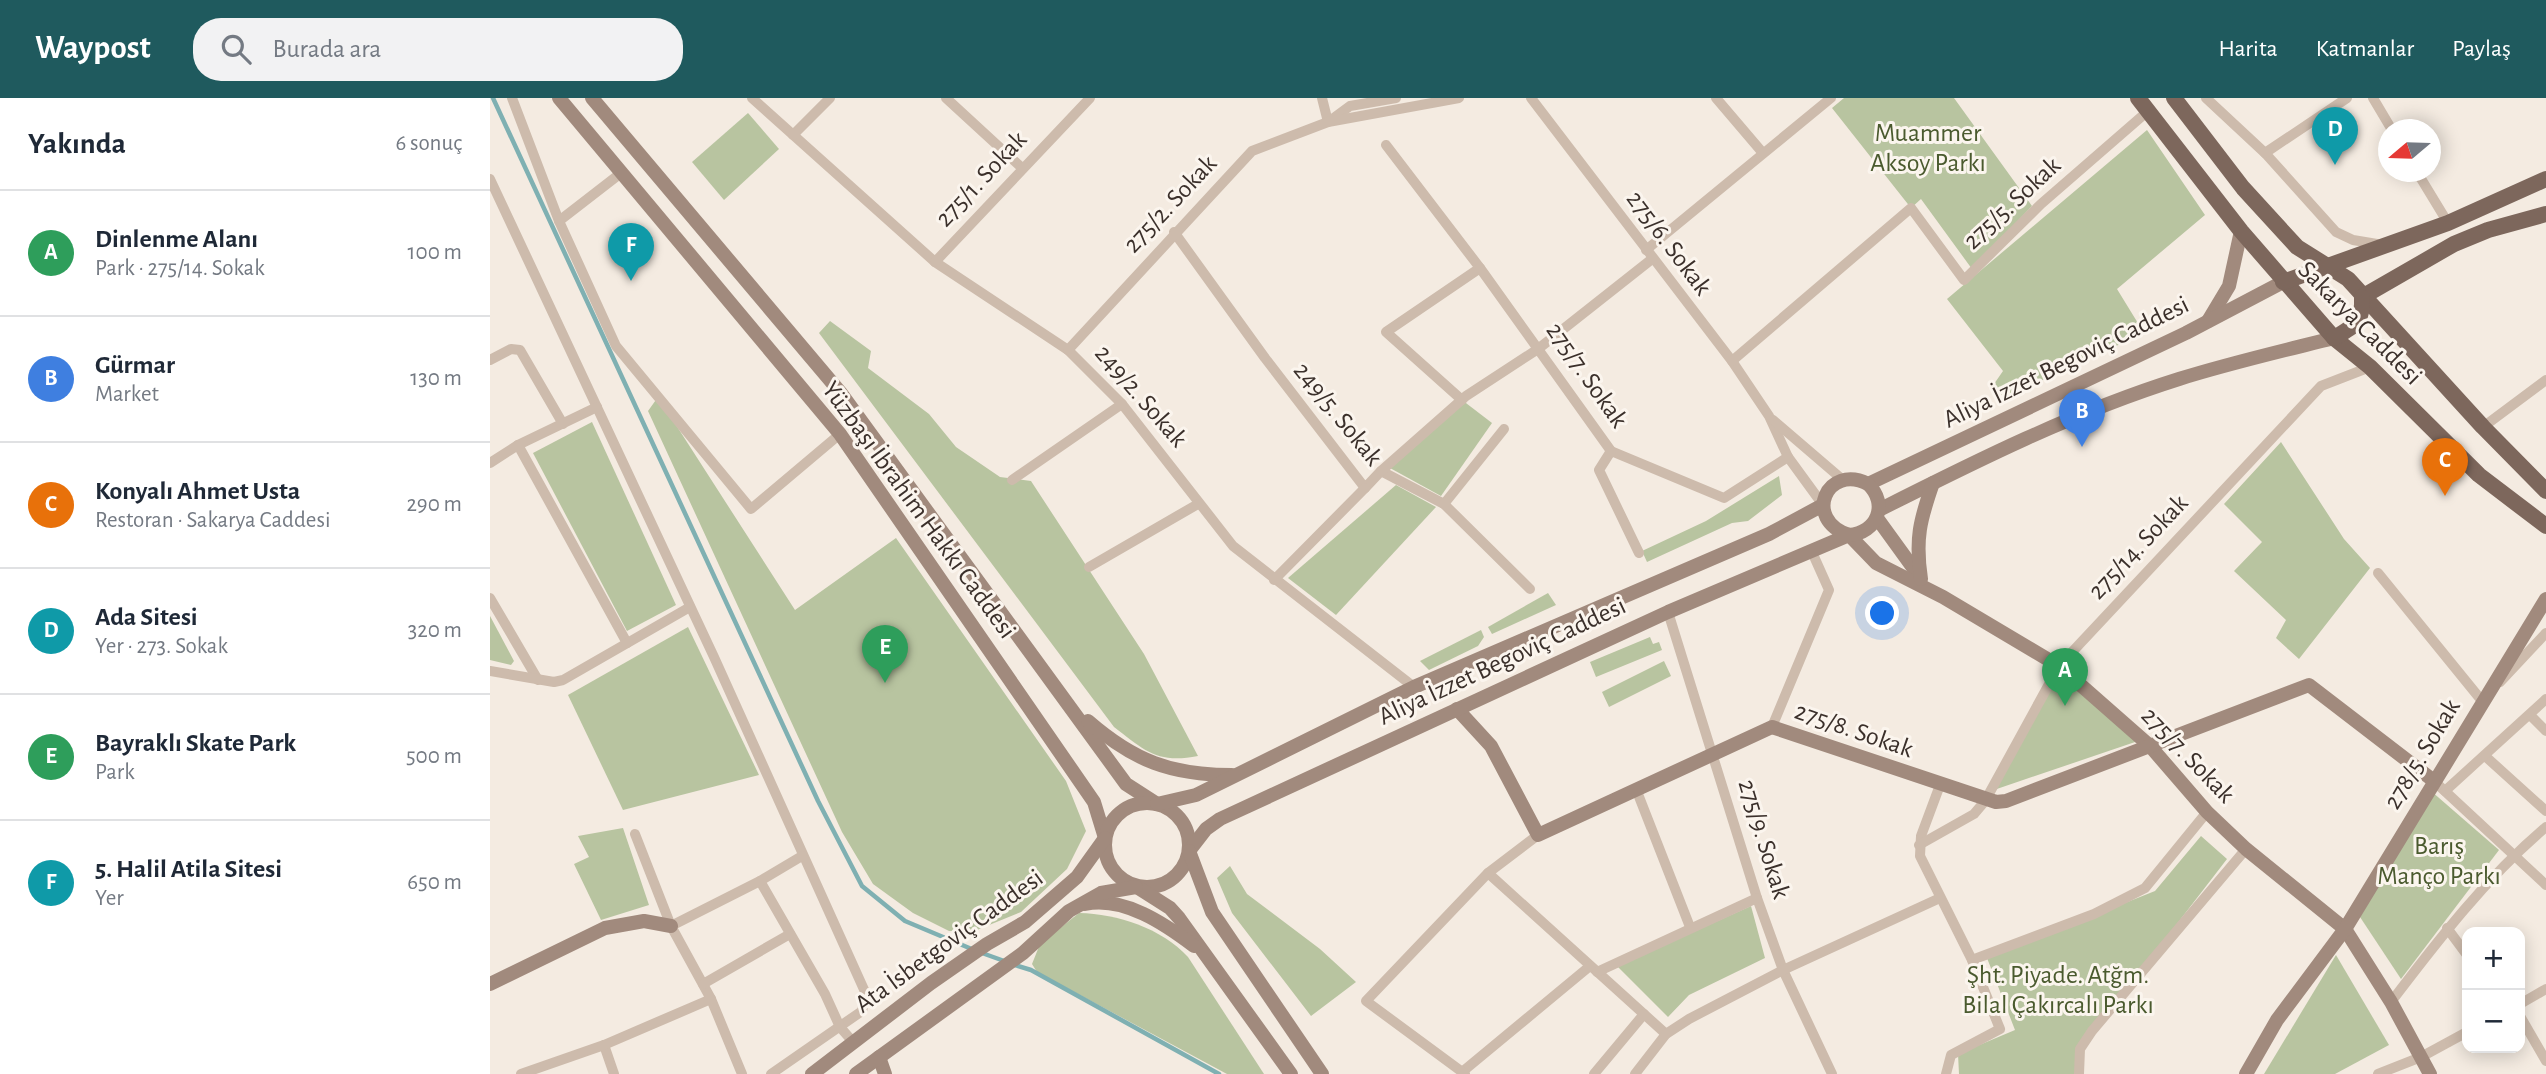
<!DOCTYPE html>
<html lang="tr">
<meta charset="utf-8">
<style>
:root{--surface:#fff;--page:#f2f2f3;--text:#1f2937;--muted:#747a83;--line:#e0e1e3;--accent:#1f5a5e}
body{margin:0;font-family:"Alegreya Sans",sans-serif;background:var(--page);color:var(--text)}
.controls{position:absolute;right:21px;bottom:21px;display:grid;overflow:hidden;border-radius:14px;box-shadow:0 4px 18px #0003}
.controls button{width:63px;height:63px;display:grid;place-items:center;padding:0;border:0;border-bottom:2px solid var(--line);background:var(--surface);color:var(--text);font:35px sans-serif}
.compass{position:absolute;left:1888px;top:21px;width:63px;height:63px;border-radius:50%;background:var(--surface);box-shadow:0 4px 18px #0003;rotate:251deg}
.you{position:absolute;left:1393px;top:516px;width:24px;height:24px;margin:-18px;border:5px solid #fff;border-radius:50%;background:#1a73e8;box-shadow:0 0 0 10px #1a73e833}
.badge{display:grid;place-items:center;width:46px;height:46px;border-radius:50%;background:var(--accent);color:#fff;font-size:23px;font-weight:700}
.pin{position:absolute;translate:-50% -58px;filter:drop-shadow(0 2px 4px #0008)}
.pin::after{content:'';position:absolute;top:37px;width:24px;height:21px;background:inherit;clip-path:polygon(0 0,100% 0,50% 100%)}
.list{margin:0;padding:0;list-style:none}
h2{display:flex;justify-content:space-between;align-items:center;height:91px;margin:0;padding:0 28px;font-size:30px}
h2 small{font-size:23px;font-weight:400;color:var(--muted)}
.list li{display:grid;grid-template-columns:46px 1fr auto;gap:21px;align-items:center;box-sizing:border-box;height:126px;padding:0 28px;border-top:2px solid var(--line)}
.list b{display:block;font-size:26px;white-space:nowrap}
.list p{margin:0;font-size:23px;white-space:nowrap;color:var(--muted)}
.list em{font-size:23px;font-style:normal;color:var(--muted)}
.icon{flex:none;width:38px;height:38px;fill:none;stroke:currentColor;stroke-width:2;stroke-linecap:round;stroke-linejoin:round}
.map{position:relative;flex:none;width:2056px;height:976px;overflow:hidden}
header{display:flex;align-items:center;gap:42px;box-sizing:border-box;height:98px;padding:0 35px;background:var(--accent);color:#fff}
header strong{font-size:33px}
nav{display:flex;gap:38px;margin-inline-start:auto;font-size:24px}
.search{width:490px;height:63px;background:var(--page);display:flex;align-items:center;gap:18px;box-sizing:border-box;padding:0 24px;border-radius:28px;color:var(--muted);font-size:26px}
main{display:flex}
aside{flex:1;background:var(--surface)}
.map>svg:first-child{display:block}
</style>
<header>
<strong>Waypost</strong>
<div class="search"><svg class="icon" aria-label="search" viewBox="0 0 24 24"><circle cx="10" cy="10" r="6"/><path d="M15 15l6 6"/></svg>Burada ara</div>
<nav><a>Harita</a><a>Katmanlar</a><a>Paylaş</a></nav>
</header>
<main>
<aside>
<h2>Yakında<small>6 sonuç</small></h2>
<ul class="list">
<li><span class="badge" style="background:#2e9e5b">A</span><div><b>Dinlenme Alanı</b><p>Park · 275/14. Sokak</p></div><em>100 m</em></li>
<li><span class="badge" style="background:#3f7fe0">B</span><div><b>Gürmar</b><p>Market</p></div><em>130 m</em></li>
<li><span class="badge" style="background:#e8710a">C</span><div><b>Konyalı Ahmet Usta</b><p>Restoran · Sakarya Caddesi</p></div><em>290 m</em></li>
<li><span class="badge" style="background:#0f9aa8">D</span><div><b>Ada Sitesi</b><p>Yer · 273. Sokak</p></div><em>320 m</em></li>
<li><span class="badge" style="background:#2e9e5b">E</span><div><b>Bayraklı Skate Park</b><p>Park</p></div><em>500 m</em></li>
<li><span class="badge" style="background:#0f9aa8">F</span><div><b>5. Halil Atila Sitesi</b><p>Yer</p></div><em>650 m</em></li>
</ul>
</aside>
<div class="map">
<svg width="2056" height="976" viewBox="0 0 2056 976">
<rect width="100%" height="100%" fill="#f4ebe1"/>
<g fill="#b8c4a0">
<path d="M 1354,0 L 1464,0 L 1542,108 L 1482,171 L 1431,101 L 1421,110 L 1342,10 Z"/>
<path d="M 258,15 L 289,51 L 234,102 L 202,64 Z"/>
<path d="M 1657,32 L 1715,117 L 1627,191 L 1654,235 L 1514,300 L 1504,286 L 1513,273 L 1457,201 Z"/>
<path d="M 340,223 L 381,253 L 378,270 L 439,316 L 466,349 L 510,379 L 541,383 L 654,556 L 708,658 C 668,666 655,653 624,629 L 329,235 Z"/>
<path d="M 168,299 L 305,512 L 406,440 L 576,683 L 596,733 L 577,771 L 531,814 L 482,834 L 459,833 L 423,815 L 383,786 L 352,734 L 158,313 Z"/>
<path d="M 972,302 L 1002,325 L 951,398 L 900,370 Z"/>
<path d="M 102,324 L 186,507 L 137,533 L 43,355 Z"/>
<path d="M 1791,344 L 1854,441 L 1880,470 L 1809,561 L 1786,540 L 1796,522 L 1744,473 L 1772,444 L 1734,406 Z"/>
<path d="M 1289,378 L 1292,397 L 1258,423 L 1242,425 L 1157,464 L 1152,453 L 1216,423 Z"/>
<path d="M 906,387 L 946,409 L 846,517 L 798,480 Z"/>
<path d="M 1058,495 L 1066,507 L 1002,536 L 998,529 Z"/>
<path d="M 0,518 L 24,563 L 21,567 L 0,562 Z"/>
<path d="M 198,529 L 269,677 L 133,712 L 78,597 Z"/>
<path d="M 991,532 L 994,539 L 988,548 L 939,572 L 930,563 Z"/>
<path d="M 1160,539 L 1163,546 L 1169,544 L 1172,552 L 1106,579 L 1100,564 Z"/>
<path d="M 1174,563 L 1181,578 L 1119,609 L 1112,594 Z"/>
<path d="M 1564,573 L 1648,643 L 1498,694 Z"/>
<path d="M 1941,693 L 2009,752 L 1911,881 L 1870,819 Z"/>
<path d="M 133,730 L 159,807 L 111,822 L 84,766 L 99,759 L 88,738 Z"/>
<path d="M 1711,738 L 1737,761 L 1592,949 L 1585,976 L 1469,976 L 1468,956 L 1525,932 L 1497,860 L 1665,793 Z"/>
<path d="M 740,768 L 757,796 L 830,851 L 866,884 L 821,918 L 742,815 L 727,780 Z"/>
<path d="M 1261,808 L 1275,860 L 1199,897 L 1178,919 L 1127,868 Z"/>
<path d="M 589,815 C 628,816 671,830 698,859 L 774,976 L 737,976 L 547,874 L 542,866 L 550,846 Z"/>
<path d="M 1846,857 L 1899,947 L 1845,976 L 1774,976 Z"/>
</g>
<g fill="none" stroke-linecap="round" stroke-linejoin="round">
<g stroke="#7fb0b2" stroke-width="4.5">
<path d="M 3,0 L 328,703 L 372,788 L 415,823 L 484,852"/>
<path d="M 492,855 L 517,864"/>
<path d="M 525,867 L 541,872 L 729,976"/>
</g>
<g stroke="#cdbbac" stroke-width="10">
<path d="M 22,0 L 69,123 L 126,248 L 261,411 L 350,336"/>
<path d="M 262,0 L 445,164 L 578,252 L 632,306 L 743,448 L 924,589"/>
<path d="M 456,0 L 532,70"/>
<path d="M 832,0 L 838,24"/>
<path d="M 1041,0 L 1242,263 L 1279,318 L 1298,359 L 1333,407"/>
<path d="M 1226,0 L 1272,54"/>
<path d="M 1716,0 L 1775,55 L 1846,134 L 1863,142 L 1893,147"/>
<path d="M 1883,0 L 1902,32"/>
<path d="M 841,22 L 860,8 L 906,0"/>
<path d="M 303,37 L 340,0"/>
<path d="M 896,47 L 990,170 L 896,234 L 972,302"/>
<path d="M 1775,55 L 1857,0"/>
<path d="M 1927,74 L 1958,125"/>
<path d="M 0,81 L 224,559 L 376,896 L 372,913 L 281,976"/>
<path d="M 69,123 L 131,75"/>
<path d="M 684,134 L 775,260 L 875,390 L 891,373 L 954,406 L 1040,491"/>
<path d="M 1156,152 L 1341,0"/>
<path d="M 445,164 L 600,0"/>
<path d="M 990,170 L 1121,353 L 1234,400 L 1298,359"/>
<path d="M 578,252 L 762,53 L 838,24 L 969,0"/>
<path d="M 0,262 L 21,251 L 30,252 L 73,326"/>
<path d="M 1242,263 L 1421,110 L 1474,182 L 1551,106 L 1658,13"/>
<path d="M 1283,322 L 1353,382"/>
<path d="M 1993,329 L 2056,282"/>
<path d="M 28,347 L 137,545"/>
<path d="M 1121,353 L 1109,372 L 1149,455"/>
<path d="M 0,365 L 28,347 L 107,309"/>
<path d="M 891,373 L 976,298 L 1048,251 L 1162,161"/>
<path d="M 522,382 L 632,306"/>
<path d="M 954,406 L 1014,331"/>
<path d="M 599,469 L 708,406"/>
<path d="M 1888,475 L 1992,603 L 1997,599"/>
<path d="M 784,482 L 875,390"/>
<path d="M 0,500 L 48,582"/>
<path d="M 1178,514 L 1267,800 L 1293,872 L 1342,976"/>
<path d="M 0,573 L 64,584 L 73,582 L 200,509"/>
<path d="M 2010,584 L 2056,535"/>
<path d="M 2040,617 L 2056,633"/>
<path d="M 1282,629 L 1339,492 L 1322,454"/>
<path d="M 1995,658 L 2056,713"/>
<path d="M 1944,683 L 2056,787"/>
<path d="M 1450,687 L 1431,738 L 1430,758 L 1482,862 L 1510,931 L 1461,957 L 1456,976"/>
<path d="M 1146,691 L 1200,829"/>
<path d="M 1955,693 L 2056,601"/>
<path d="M 145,736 L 181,828 L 221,901 L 252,976"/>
<path d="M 1429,747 L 1484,716 L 1495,703 L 1569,568 L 1831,288 L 1880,269"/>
<path d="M 998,775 L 1176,936"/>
<path d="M 270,783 L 335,896 L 350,929 L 363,944"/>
<path d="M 181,828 L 270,783 L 312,758"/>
<path d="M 1957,830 L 1977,857"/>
<path d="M 1482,862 L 1604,816 L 1655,790 L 1717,714"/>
<path d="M 1107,874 L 1267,800"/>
<path d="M 213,886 L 300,836"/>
<path d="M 1901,904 C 1949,841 1996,780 2056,729"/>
<path d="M 2030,906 L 2056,891"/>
<path d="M 2030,918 L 2056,963"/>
<path d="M 114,947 L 124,976"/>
<path d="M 972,974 L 1100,868"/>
<path d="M 31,976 L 114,947 L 221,901"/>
<path d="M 975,976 L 876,903 L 998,775 L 1048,737"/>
<path d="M 1104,976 L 1154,916"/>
<path d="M 1145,976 L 1176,936 L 1199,921 L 1293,872 L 1450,800"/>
<path d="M 1589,976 L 1590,951 L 1602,933 L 1756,751"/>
<path d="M 1888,976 L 1931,959 L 1977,934"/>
</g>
<g stroke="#a18a7d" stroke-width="14">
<path d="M 69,0 L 350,336 L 604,704 L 615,740"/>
<path d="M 102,0 L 350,294 L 636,686 L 667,706"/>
<path d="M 1718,223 L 1739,188 L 1751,133"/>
<path d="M 1378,386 L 1696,235 L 1793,184"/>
<path d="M 1389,412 C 1486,363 1584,314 1689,281 C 1740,265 1792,253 1844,240"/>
<path d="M 1387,420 L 1429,478"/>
<path d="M 1359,437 L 1386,465 L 1453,499 L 1569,568 L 1660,648 L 1717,714 L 1756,751 L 1855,831 L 1901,904 L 1940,976"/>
<path d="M 1431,481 C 1425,441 1430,422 1443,385"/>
<path d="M 967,611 L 1001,648 L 1048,737 L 1282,629 L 1506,704 L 1516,703 L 1819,587 L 1944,683"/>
<path d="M 598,623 C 644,663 681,677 742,677"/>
<circle cx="657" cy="747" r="42"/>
<path d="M 667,706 L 706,697 L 924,589 L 1279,436 L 1333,407"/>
<path d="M 699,753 L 716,731 L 730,721 L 1178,514 L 1359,437 C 1387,435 1399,406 1378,386 C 1337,365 1312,421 1359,437"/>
<path d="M 699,753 L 722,814 L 832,976"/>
<path d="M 647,789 L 680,810 L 689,820 L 801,976"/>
<path d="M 595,806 C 634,798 675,826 704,848"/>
<path d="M 0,886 L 115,830 L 154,823 L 181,828"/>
<path d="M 389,959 L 395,976"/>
<path d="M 322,976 L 441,885 L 497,846 L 535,824 L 587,779 L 615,740"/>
<path d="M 366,976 L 533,855 L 579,813 L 611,795 L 646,789"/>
<path d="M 1756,976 L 1787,922 L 1855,831 L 2056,501"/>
</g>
<g stroke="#7d675c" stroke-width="16">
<path d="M 1648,0 L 1751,133 L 1844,240 L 1880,269 L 1989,377 L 2056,428"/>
<path d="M 1684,0 L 1753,90 L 1807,149 L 1858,181 L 1993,329 L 2056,393"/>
<path d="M 1793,184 L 1958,125 L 2056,81"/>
<path d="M 1872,199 L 1964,146 L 1998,132 L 2056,116"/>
<path d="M 1844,240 C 1865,227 1873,226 1872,199"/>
</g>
</g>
<g text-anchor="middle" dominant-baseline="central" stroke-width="6" stroke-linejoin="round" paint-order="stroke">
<g font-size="26" fill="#4a5a2e" stroke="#fbf5ee">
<text x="1438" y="35">Muammer<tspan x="1438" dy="30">Aksoy Parkı</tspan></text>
<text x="1949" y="748">Barış<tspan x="1949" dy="30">Manço Parkı</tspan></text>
<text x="1568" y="877">Şht. Piyade. Atğm.<tspan x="1568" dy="30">Bilal Çakırcalı Parkı</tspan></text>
</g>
<g font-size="26" fill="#3b302b" stroke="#fbf5ee">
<text transform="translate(491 81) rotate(-47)">275/1. Sokak</text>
<text transform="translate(1522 105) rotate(-43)">275/5. Sokak</text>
<text transform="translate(680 106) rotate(-47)">275/2. Sokak</text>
<text transform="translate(1179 145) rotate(53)">275/6. Sokak</text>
<text transform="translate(1870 225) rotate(45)">Sakarya Caddesi</text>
<text transform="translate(1576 264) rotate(-26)">Aliya İzzet Begoviç Caddesi</text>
<text transform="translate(1097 277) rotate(55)">275/7. Sokak</text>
<text transform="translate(651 298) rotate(49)">249/2. Sokak</text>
<text transform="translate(848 316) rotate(51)">249/5. Sokak</text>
<text transform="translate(429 412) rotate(54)">Yüzbaşı İbrahim Hakkı Caddesi</text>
<text transform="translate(1648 449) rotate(-47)">275/14. Sokak</text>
<text transform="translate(1012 563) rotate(-25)">Aliya İzzet Begoviç Caddesi</text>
<text transform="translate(1364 632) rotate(19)">275/8. Sokak</text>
<text transform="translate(1932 656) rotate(-59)">278/5. Sokak</text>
<text transform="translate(1698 657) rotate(46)">275/7. Sokak</text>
<text transform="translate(1274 741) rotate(73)">275/9. Sokak</text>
<text transform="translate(459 843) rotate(-36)">Ata İsbetgoviç Caddesi</text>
</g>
</g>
</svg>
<div class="controls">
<button>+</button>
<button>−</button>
</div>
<svg class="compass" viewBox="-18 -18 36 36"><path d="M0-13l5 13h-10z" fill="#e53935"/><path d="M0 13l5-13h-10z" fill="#747a83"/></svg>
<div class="you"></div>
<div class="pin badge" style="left:1575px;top:608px;background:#2e9e5b">A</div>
<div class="pin badge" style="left:1592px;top:349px;background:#3f7fe0">B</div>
<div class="pin badge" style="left:1955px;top:398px;background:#e8710a">C</div>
<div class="pin badge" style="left:1845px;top:67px;background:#0f9aa8">D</div>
<div class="pin badge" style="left:395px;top:585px;background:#2e9e5b">E</div>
<div class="pin badge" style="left:141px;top:183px;background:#0f9aa8">F</div>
</div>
</main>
